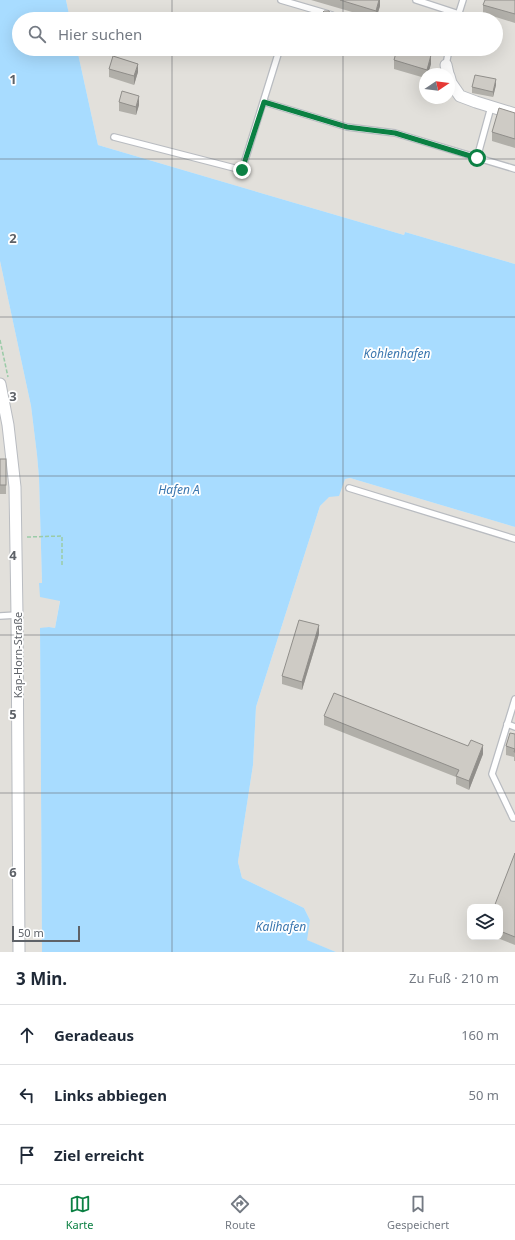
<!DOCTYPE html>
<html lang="de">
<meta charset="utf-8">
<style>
:root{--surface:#fff;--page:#f6f6f7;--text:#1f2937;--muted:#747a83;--line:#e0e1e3;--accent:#0b8043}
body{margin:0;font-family:"Noto Sans",sans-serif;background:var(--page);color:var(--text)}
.controls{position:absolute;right:12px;bottom:12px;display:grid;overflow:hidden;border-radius:8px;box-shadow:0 4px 16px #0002}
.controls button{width:36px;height:36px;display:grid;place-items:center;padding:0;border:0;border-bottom:1px solid var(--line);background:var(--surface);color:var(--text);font:20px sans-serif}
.compass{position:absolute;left:419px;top:68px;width:36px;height:36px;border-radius:50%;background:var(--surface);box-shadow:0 4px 16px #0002;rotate:77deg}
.scale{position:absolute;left:12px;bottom:10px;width:68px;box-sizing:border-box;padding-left:4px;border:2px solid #5e6268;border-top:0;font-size:11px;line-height:14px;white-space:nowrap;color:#5e6268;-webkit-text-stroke:3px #fff;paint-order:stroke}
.stop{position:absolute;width:12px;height:12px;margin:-9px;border:3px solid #0b8043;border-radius:50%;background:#fff}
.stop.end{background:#0b8043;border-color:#fff;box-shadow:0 1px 4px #0008}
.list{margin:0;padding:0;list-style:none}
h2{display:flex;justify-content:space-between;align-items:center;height:52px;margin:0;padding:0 16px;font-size:17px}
h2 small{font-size:13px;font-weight:400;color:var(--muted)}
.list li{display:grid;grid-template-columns:26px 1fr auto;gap:12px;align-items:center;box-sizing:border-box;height:60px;padding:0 16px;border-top:1px solid var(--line)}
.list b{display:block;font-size:15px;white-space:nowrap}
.list em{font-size:13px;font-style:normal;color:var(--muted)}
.icon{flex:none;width:22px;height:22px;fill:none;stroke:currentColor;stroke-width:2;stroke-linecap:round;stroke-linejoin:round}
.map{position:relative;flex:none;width:515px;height:952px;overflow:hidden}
.search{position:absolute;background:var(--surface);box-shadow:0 4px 16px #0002;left:12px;right:12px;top:12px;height:44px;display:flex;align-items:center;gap:10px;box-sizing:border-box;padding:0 14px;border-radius:22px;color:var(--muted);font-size:15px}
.sheet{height:232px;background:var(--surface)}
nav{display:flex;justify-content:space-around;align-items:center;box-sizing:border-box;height:56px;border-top:1px solid var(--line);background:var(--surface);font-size:11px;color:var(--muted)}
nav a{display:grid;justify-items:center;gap:2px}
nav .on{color:var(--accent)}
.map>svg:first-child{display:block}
</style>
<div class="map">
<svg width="515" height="952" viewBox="0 0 515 952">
<rect width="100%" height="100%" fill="#f1eee7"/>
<g fill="#e2e0db" fill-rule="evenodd">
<path d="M 66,0 L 515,0 L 515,264 L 405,232 L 404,235 L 98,145 L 77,49 L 496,49 L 496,19 L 70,19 ZM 425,74 L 449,74 L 449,98 L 425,98 Z"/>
<path d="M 0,261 L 31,406 L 37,455 L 39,478 L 42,583 L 60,600 L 55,628 L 49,627 L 40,629 L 42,952 L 0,952 Z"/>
<path d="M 350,478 L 515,527 L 515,952 L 336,952 L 306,940 L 310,920 L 304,908 L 242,878 L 238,862 L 253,765 L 256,707 L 320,506 L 345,479 ZM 470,907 L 500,907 L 500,937 L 470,937 Z"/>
</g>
<path fill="#a8dcff" d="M 0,0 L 66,0 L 70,19 L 19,19 L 19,49 L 77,49 L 98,145 L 404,235 L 405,232 L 515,264 L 515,527 L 350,478 L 345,479 L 339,496 L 329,497 L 320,506 L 256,707 L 253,765 L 238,862 L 242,878 L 304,908 L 310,920 L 307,940 L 336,952 L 42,952 L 40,628 L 49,627 L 55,628 L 60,601 L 40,597 L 39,583 L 42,583 L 39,478 L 37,455 L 31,406 L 0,261 Z"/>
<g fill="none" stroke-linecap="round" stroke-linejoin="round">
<g stroke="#b9bcc1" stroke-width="8">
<g id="lane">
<path d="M 281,0 L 332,15 L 337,19"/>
<path d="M 416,0 L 459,14"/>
<path d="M 104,17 L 117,19"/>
<path d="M 457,19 L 463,0"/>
<path d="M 433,49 L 448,53"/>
<path d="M 446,65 L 449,49"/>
<path d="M 264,102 L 347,127 L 395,133 L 515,169"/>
<path d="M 114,137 L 242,170 L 279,51 L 272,49"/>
<path d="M 477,158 L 491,107"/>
<path d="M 349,488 L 515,539"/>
<path d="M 0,616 L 17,615"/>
<path d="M 515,699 L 492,774 L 513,818 L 515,818"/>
<path d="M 507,724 L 515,727"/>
</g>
</g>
<g stroke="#b9bcc1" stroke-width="13">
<g id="street">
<path d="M 446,65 L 448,74"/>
<path d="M 449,76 L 451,83 L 460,96 L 476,102 L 515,114"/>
<path d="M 0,384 L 8,425 L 15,487 L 17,615 L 19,952"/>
</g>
</g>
<g stroke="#9acba7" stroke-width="1.5" stroke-dasharray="4 2" stroke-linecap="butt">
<path d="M 0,340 L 8,377"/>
<path d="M 27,537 L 62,536 L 62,565"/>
</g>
<use href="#lane" stroke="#fff" stroke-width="5.5"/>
<use href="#street" stroke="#fff" stroke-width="11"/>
</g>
<g fill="#b1afa9">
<path d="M 311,0 L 380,0 L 380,6 L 376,19 Z"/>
<path d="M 515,0 L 515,23 L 483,13 L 483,5 Z"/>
<path d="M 394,60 L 431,64 L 428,74 L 425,74 L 425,78 L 394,69 Z"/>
<path d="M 109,69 L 138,72 L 134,85 L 109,77 Z"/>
<path d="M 496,85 L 493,97 L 472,93 L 472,87 Z"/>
<path d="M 119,102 L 139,105 L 136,115 L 119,111 Z"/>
<path d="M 515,113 L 515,148 L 492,141 L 492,132 Z"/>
<rect x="0" y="459" width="6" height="35"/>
<path d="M 319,634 L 302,690 L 282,684 L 282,676 Z"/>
<path d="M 324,716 L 483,754 L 469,790 L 456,784 L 456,777 L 324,725 Z"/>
<path d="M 515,734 L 515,761 L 514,761 L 514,757 L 506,755 L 506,746 Z"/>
<path d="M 515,853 L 515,945 L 495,937 L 500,937 L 500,907 Z"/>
</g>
<g fill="#908e8a">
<path d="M 379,0 L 380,0 L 380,6 L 376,19 L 376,11 Z"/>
<path d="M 431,55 L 431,64 L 428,74 L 427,74 L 427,70 Z"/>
<path d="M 138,64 L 138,72 L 134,85 L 134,76 Z"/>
<path d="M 496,79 L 496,85 L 493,97 L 493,92 Z"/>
<path d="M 139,96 L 139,105 L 136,115 L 136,107 Z"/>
<path d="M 319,625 L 319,634 L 302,690 L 302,682 Z"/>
<path d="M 483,745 L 483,754 L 469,790 L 469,781 Z"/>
</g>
<g fill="#cecbc5" stroke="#908e8a">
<path d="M 340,0 L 379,0 L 376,11 Z"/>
<path d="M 485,0 L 515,0 L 515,14 L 483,5 Z"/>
<path d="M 324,11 L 329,11 L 332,16 L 331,19 L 321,19 L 321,18 L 322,13 Z"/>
<path d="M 397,49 L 409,49 L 431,55 L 427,70 L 394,60 Z"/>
<path d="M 113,56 L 138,64 L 134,76 L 109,69 Z"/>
<path d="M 475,75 L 496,79 L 493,92 L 472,87 Z"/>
<path d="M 122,91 L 139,96 L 136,107 L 119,102 Z"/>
<path d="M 499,108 L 515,113 L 515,139 L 492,132 Z"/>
<rect x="0" y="459" width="6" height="26"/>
<path d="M 299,620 L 319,625 L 302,682 L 282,676 Z"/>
<path d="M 334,693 L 468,746 L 471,740 L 483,745 L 469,781 L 456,776 L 459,770 L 324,716 Z"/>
<path d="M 510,733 L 515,734 L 515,752 L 514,752 L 515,749 L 506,746 Z"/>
<path d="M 515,853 L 515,937 L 500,931 L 500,907 L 494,907 Z"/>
</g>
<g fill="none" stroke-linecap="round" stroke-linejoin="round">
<path stroke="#0b8043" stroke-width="5" d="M 242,170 L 264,102 L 347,127 L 395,133 L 477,158"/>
</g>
<path fill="none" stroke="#5e6268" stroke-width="1" stroke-opacity="0.55" d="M 172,0 L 172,19M 343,0 L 343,19M 172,49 L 172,952M 343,49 L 343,952M 0,159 L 515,159M 0,317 L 515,317M 0,476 L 515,476M 0,635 L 515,635M 0,793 L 515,793"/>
<g text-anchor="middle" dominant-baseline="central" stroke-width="3.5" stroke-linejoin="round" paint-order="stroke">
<g font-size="11" fill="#5e6268" stroke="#fff">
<text transform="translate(17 655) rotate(-90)">Kap-Horn-Straße</text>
</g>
<g font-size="12" font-style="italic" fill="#3b77af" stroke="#fff">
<text x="397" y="353">Kohlenhafen</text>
<text x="179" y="489">Hafen A</text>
<text x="281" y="926">Kalihafen</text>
</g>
</g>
<g font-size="13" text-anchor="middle" font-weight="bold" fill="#5e6268" stroke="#fff" stroke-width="3.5" stroke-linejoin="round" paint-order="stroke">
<text x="13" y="84">1</text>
<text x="13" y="243">2</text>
<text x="13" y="401">3</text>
<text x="13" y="560">4</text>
<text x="13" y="719">5</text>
<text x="13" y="877">6</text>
</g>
</svg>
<div class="controls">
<button><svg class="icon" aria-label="layers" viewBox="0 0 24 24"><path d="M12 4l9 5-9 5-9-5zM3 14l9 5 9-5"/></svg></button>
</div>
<svg class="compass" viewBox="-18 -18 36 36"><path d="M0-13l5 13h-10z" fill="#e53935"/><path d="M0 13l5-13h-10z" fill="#747a83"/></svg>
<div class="scale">50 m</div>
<div class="stop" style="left:477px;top:158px"></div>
<div class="stop end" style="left:242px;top:170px"></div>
<div class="search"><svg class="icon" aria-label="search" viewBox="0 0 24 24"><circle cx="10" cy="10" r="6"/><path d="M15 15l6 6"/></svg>Hier suchen</div>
</div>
<section class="sheet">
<h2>3 Min.<small>Zu Fuß · 210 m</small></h2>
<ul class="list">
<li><svg class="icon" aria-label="ahead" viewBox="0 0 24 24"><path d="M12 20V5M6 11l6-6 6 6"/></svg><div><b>Geradeaus</b></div><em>160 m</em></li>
<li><svg class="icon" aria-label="left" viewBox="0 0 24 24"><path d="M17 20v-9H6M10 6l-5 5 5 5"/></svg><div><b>Links abbiegen</b></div><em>50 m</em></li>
<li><svg class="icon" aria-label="arrive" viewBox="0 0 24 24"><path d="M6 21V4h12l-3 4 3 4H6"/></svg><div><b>Ziel erreicht</b></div></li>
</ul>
</section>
<nav>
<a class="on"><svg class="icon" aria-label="map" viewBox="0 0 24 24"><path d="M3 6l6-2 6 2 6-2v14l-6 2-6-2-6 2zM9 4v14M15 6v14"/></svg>Karte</a>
<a><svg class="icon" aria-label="directions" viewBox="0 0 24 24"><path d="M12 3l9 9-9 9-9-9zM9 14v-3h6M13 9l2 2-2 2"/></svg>Route</a>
<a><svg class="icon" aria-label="saved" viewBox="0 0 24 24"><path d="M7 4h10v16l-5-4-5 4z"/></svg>Gespeichert</a>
</nav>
